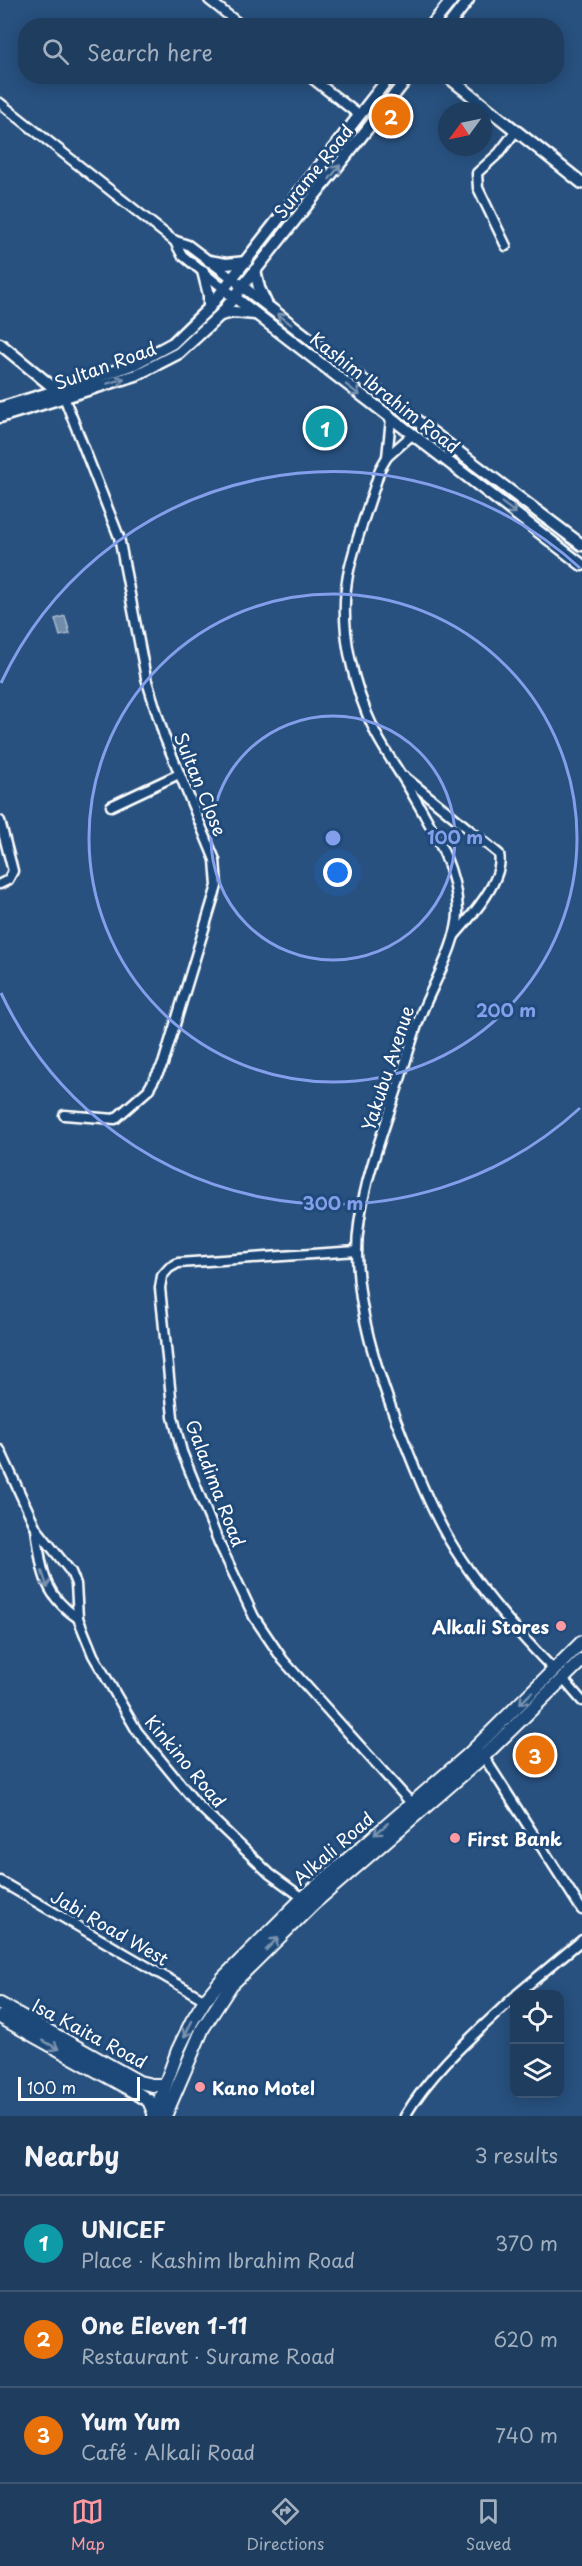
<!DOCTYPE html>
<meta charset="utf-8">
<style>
:root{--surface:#1e3d5f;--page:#2b4868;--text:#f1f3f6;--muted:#a1aebd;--line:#3c5674;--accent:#ff9aa2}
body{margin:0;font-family:"Playpen Sans",sans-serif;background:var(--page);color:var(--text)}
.controls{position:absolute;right:18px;bottom:18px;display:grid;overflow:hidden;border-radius:12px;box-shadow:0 3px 15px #0003}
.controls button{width:54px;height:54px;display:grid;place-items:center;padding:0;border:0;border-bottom:2px solid var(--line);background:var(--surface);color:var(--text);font:30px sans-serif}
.compass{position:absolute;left:438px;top:102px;width:54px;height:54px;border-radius:50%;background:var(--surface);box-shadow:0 3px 15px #0003;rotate:237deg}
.scale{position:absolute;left:18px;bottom:15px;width:122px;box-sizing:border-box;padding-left:6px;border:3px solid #fff;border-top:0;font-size:16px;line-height:21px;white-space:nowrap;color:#fff;-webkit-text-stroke:4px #1f4a7a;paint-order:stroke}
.you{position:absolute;left:338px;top:873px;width:21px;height:21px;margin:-15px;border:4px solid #fff;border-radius:50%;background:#1a73e8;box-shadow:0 0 0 9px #1a73e833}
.badge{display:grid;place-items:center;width:39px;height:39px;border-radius:50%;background:var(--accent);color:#fff;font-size:20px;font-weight:700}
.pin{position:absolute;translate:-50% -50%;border:3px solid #fff;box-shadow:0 2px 6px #0006}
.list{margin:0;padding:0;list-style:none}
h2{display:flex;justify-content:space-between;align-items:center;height:78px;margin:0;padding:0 24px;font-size:26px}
h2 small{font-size:20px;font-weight:400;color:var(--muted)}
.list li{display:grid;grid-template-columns:39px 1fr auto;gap:18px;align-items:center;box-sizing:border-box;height:96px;padding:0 24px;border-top:2px solid var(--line)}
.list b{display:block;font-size:22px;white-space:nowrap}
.list p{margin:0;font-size:20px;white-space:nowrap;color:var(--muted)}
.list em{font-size:20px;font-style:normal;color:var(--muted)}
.icon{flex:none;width:33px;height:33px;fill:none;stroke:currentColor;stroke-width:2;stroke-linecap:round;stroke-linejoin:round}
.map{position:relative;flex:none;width:582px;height:2116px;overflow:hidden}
.search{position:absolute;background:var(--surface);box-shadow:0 3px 15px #0003;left:18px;right:18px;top:18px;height:66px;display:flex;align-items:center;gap:15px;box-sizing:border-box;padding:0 21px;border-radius:24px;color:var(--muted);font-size:22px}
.sheet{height:366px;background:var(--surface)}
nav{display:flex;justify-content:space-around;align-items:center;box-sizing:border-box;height:84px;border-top:2px solid var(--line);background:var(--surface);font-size:16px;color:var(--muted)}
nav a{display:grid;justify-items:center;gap:3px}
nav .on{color:var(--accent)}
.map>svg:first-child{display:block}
</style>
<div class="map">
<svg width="582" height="2116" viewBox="0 0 582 2116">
<rect width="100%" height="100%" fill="#28517f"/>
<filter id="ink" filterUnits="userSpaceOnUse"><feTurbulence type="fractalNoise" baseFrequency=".0167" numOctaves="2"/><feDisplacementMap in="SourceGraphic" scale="12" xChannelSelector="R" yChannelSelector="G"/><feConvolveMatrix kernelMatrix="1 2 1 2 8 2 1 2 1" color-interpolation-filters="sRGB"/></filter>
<g filter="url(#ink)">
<path fill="#718dab" stroke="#aabbcd" stroke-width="1.5" d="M 65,616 L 70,634 L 60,636 L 55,619 Z"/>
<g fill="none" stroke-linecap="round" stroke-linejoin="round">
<g stroke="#fff" stroke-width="13">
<g id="minor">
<path d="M 209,0 L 242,26"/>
<path d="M 309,76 L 359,115"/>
<path d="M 0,103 L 173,240 L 188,245 L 233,279"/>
<path d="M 174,240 L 182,255 L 224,289"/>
<path d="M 506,246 L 478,188 L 477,173 L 499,153 L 515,132"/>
<path d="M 413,434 L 387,457 L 380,469 C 370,504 355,540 348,575 C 338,627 353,687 376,734 C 387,755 402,775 413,795 C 434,832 456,866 458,910 C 459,941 433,984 421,1014 C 412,1038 405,1064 397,1089 C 380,1141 357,1198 357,1253 C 358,1312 375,1364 395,1418 C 411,1458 426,1500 448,1538 C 476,1586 515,1630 554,1670"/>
<path d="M 387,457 L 391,419"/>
<path d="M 405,777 L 499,854 C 505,879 470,918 454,936"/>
<path d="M 111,806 L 179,774"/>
<path d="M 0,821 L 13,871 L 8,880 L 0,884"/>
<path d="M 64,1115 L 115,1119 L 148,1090 L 163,1064 L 217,886 L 215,860 L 164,736 L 146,678 L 119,537 L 64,397"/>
<path d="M 357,1251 L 178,1263 L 169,1268 L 162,1276 L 160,1288 L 173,1417 L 182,1452 L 219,1543 L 254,1617 L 283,1660 L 411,1803"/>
<path d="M 0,1450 L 36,1528 L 71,1572 L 76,1584 L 78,1618 L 93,1655 L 137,1731 L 196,1803 L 270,1874 L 303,1898"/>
<path d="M 36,1529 C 42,1569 42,1594 78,1618"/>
<path d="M 563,1679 L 582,1701"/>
<path d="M 482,1754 L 582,1910"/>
<path d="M 0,1881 L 205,2000"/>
<path d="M 517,1994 L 582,1940"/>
<path d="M 405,2116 C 433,2069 475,2034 514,1997"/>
</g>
</g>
<g stroke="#fff" stroke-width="15">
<g id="tertiary">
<path d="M 431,26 L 452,0"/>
<path d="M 448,26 L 468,0"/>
<path d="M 447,76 L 582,183"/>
<path d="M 209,261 L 226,264 L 246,262"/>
<path d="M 255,270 L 259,288 L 266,303"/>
<path d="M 203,271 L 209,295 L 209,308"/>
<path d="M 238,283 L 360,378 L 582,545"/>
<path d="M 229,293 L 582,565"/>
<path d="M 220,315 L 234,312 L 255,314"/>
<path d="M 0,344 L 60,393"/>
<path d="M 0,408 L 72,386 L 134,364 L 173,343 L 209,308 L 390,76"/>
<path d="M 0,417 L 136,375 L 179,353 L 220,315 L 409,76"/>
</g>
</g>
<g stroke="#fff" stroke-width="16">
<g id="secondary">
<path d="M 0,2004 L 139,2082 L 152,2085 L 165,2085"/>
<path d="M 0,2017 L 135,2092 L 149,2101 L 155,2115"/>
<path d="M 154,2116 L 178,2050 L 192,2021 L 205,2000 L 223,1978 L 303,1898 L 469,1754 L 582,1642"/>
<path d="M 165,2116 L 203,2028 L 231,1985 L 313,1904 L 484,1756 L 582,1660"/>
</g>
</g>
<use href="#minor" stroke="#1f4a7a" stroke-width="8"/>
<use href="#tertiary" stroke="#1f4a7a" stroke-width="10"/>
<use href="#secondary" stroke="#1f4a7a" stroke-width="12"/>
</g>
<defs><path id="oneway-shaft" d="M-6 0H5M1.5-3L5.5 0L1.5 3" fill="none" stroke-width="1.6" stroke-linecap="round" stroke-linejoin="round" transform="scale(1.5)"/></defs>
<g stroke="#7992af">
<use href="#oneway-shaft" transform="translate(335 172) rotate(-52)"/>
<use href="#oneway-shaft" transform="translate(284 319) rotate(-143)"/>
<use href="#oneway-shaft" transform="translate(116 381) rotate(-17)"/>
<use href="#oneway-shaft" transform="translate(353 390) rotate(38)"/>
<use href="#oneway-shaft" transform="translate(509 508) rotate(37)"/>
<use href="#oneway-shaft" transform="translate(45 1580) rotate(71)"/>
<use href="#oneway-shaft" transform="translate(526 1698) rotate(135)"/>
<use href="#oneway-shaft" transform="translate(381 1829) rotate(139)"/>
<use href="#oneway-shaft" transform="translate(272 1944) rotate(-45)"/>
<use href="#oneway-shaft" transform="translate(188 2029) rotate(117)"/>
<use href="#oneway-shaft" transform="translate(51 2045) rotate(29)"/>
</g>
</g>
<g fill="none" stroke="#839eea" stroke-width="3">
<circle cx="333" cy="838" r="122"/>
<circle cx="333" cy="838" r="244"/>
<path d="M580 1108A366 366 0 0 1 1 993M1 683A366 366 0 0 1 580 568"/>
</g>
<g fill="#ff9aa2" stroke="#1f4a7a" stroke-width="2">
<circle cx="561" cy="1626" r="6"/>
<circle cx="455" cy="1838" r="6"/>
<circle cx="200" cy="2087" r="6"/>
</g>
<g text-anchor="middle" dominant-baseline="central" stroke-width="6" stroke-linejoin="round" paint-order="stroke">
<g font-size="18" fill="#fff" stroke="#1f4a7a">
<text transform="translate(313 171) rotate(-51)">Surame Road</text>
<text transform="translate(105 365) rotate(-20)">Sultan Road</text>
<text transform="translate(385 392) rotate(38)">Kashim Ibrahim Road</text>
<text transform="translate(201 784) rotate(68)">Sultan Close</text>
<text transform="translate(387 1068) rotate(-72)">Yakubu Avenue</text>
<text transform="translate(216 1483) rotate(69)">Galadima Road</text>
<text transform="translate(186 1761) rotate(50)">Kinkino Road</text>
<text transform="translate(333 1848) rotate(-41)">Alkali Road</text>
<text transform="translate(110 1927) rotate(30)">Jabi Road West</text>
<text transform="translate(90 2033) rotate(28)">Isa Kaita Road</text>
</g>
<g font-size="18" font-weight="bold" fill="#fff" stroke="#1f4a7a" text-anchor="start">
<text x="549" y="1626" text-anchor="end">Alkali Stores</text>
<text x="467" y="1838">First Bank</text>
<text x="212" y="2087">Kano Motel</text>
</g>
</g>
<circle cx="333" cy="838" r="9" fill="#839eea" stroke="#1f4a7a" stroke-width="3"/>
<g font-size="18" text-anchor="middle" font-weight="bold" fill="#839eea" stroke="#1f4a7a" stroke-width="6" stroke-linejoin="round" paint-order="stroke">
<text x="455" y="844">100 m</text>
<text x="506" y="1017">200 m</text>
<text x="333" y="1210">300 m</text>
</g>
</svg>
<div class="controls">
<button><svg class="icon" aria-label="locate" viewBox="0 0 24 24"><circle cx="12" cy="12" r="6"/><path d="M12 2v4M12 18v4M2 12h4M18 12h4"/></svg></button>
<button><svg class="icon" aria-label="layers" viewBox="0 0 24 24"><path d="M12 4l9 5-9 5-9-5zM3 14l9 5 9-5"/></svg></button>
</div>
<svg class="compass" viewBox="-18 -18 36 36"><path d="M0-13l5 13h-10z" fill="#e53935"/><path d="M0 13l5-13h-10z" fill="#a1aebd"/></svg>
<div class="scale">100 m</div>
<div class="you"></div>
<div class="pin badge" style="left:325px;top:428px;background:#0f9aa8">1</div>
<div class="pin badge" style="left:391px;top:116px;background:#e8710a">2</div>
<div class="pin badge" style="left:535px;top:1755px;background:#e8710a">3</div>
<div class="search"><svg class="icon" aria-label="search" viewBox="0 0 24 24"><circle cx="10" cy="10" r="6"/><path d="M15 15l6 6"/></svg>Search here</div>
</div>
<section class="sheet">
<h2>Nearby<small>3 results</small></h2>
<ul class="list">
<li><span class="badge" style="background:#0f9aa8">1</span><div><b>UNICEF</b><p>Place · Kashim Ibrahim Road</p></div><em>370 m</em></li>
<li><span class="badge" style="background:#e8710a">2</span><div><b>One Eleven 1-11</b><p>Restaurant · Surame Road</p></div><em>620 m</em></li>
<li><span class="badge" style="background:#e8710a">3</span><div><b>Yum Yum</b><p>Café · Alkali Road</p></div><em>740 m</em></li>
</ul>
</section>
<nav>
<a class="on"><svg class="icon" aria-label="map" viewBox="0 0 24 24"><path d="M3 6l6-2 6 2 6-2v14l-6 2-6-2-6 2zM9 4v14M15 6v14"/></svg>Map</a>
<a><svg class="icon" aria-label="directions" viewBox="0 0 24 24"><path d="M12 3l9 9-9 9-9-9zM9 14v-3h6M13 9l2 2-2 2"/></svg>Directions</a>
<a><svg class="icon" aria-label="saved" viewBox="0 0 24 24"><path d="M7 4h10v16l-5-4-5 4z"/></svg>Saved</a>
</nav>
